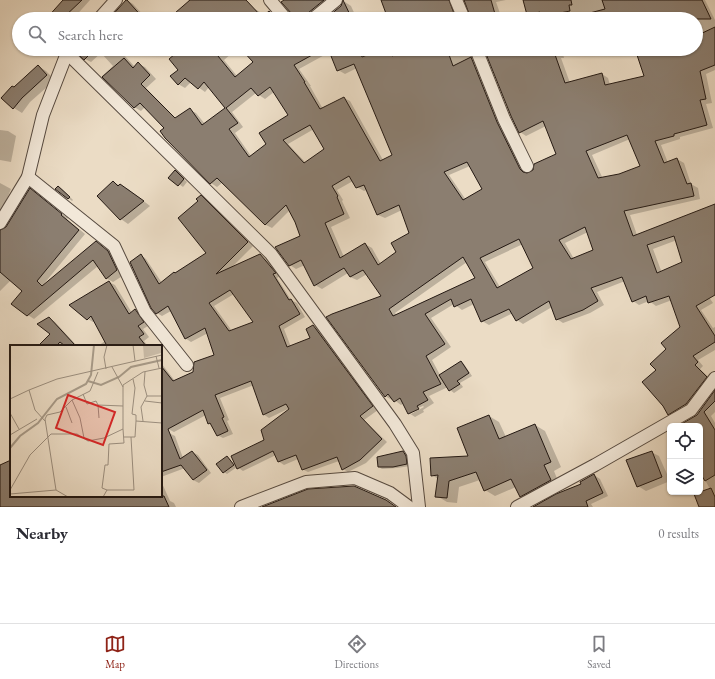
<!DOCTYPE html>
<style>
:root{--surface:#fff;--page:#f2f2f3;--text:#2b2b33;--muted:#7c7c81;--line:#e1e1e2;--accent:#8f2418}
body{margin:0;font-family:"EB Garamond",serif;background:var(--page);color:var(--text)}
.controls{position:absolute;right:12px;bottom:12px;display:grid;overflow:hidden;border-radius:6px;box-shadow:0 1px 3px #0004}
.controls button{width:36px;height:36px;display:grid;place-items:center;padding:0;border:0;border-bottom:1px solid var(--line);background:var(--surface);color:var(--text);font:20px sans-serif}
.list{margin:0;padding:0;list-style:none}
h2{display:flex;justify-content:space-between;align-items:center;height:52px;margin:0;padding:0 16px;font-size:17px}
h2 small{font-size:13px;font-weight:400;color:var(--muted)}
.icon{flex:none;width:22px;height:22px;fill:none;stroke:currentColor;stroke-width:2;stroke-linecap:round;stroke-linejoin:round}
.map{position:relative;flex:none;width:715px;height:507px;overflow:hidden}
.search{position:absolute;background:var(--surface);box-shadow:0 1px 3px #0004;left:12px;right:12px;top:12px;height:44px;display:flex;align-items:center;gap:10px;box-sizing:border-box;padding:0 14px;border-radius:22px;color:var(--muted);font-size:15px}
.sheet{height:116px;background:var(--surface)}
nav{display:flex;justify-content:space-around;align-items:center;box-sizing:border-box;height:56px;border-top:1px solid var(--line);background:var(--surface);font-size:11px;color:var(--muted)}
nav a{display:grid;justify-items:center;gap:2px}
nav .on{color:var(--accent)}
.map>svg:first-child{display:block}
</style>
<div class="map">
<svg width="715" height="507" viewBox="0 0 715 507">
<rect width="100%" height="100%" fill="#ebdcc5"/>
<filter id="stains"><feTurbulence type="fractalNoise" baseFrequency=".005" numOctaves="4"/><feColorMatrix values="0 0 0 0 .2 0 0 0 0 .09 0 0 0 0 .02 0 0 0 .5 -.17"/></filter>
<radialGradient id="worn" r=".72"><stop offset=".6" stop-color="#630" stop-opacity="0"/><stop offset="1" stop-color="#630" stop-opacity=".3"/></radialGradient>
<g fill="#0003" fill-rule="evenodd">
<path d="M 64,0 L 90,0 L 73,19 L 47,19 Z"/>
<path d="M 127,0 L 133,4 L 146,18 L 110,19 Z"/>
<path d="M 188,0 L 237,0 L 260,12 L 264,17 L 270,12 L 279,19 L 170,19 L 190,2 Z"/>
<path d="M 293,0 L 328,0 L 309,19 L 294,19 L 294,17 L 283,2 Z"/>
<path d="M 382,0 L 456,0 L 461,19 L 389,19 Z"/>
<path d="M 465,0 L 506,0 L 496,2 L 502,19 L 472,19 Z"/>
<path d="M 524,0 L 705,0 L 715,20 L 715,70 L 706,74 L 712,103 L 706,104 L 713,128 L 680,137 L 680,139 L 661,145 L 668,163 L 677,159 L 684,163 L 691,184 L 698,188 L 700,199 L 630,215 L 637,235 L 715,205 L 715,281 L 702,287 L 713,303 L 701,310 L 713,328 L 715,327 L 715,350 L 698,360 L 703,366 L 700,369 L 713,381 L 675,418 L 668,414 L 657,370 L 667,349 L 682,328 L 672,300 L 656,306 L 649,301 L 639,305 L 633,301 L 625,281 L 597,292 L 604,305 L 590,313 L 563,323 L 557,319 L 552,307 L 523,324 L 517,320 L 513,313 L 489,325 L 482,321 L 474,304 L 462,310 L 454,304 L 431,318 L 451,347 L 432,360 L 440,375 L 461,362 L 464,364 L 472,376 L 460,383 L 463,387 L 454,393 L 450,390 L 448,387 L 429,396 L 434,403 L 423,410 L 424,412 L 415,417 L 409,413 L 404,403 L 401,405 L 393,399 L 392,400 L 385,396 L 383,297 L 367,274 L 357,280 L 350,277 L 348,273 L 322,289 L 315,285 L 305,265 L 296,269 L 290,265 L 301,236 L 290,210 L 272,228 L 266,225 L 223,182 L 217,187 L 211,183 L 165,128 L 145,107 L 141,111 L 134,107 L 102,76 L 113,66 L 101,53 L 91,62 L 85,59 L 79,49 L 130,49 L 124,55 L 135,67 L 138,64 L 145,67 L 156,79 L 146,88 L 176,119 L 190,110 L 196,113 L 205,124 L 226,108 L 209,87 L 205,92 L 191,82 L 185,88 L 178,84 L 179,70 L 176,54 L 171,49 L 228,49 L 232,53 L 224,60 L 237,76 L 254,62 L 251,49 L 363,49 L 366,56 L 384,49 L 476,49 L 503,126 L 527,175 L 557,155 L 546,126 L 526,136 L 520,132 L 485,49 L 562,49 L 564,58 L 561,58 L 570,83 L 602,74 L 608,78 L 610,85 L 645,77 L 636,49 L 696,49 L 696,19 L 528,19 ZM 330,52 L 338,70 L 345,74 L 357,68 L 393,156 L 383,160 L 350,101 L 344,98 L 323,109 L 310,86 L 311,86 L 299,69 ZM 274,92 L 289,115 L 268,144 L 251,156 L 235,133 L 243,127 L 232,112 L 256,93 L 265,99 ZM 314,129 L 325,149 L 306,163 L 288,144 ZM 630,139 L 641,167 L 619,175 L 603,179 L 592,155 ZM 470,166 L 484,190 L 466,200 L 449,175 ZM 353,181 L 357,187 L 364,191 L 367,190 L 378,215 L 385,218 L 402,210 L 410,233 L 398,252 L 381,264 L 372,248 L 365,244 L 344,257 L 331,227 L 350,218 L 342,201 L 343,200 L 337,190 ZM 588,232 L 594,251 L 574,259 L 565,243 ZM 677,240 L 683,263 L 662,273 L 653,249 ZM 523,244 L 535,269 L 500,287 L 485,262 ZM 467,262 L 476,278 L 397,316 L 395,313 ZM 423,406 L 424,407 L 411,414 L 411,411 Z"/>
<path d="M 345,2 L 351,6 L 357,19 L 326,19 L 342,6 Z"/>
<path d="M 38,66 L 46,71 L 55,80 L 30,102 L 22,113 L 14,108 L 14,88 Z"/>
<path d="M 0,130 L 8,131 L 16,136 L 11,162 L 0,160 Z"/>
<path d="M 175,171 L 187,182 L 183,187 L 170,177 Z"/>
<path d="M 113,182 L 128,189 L 150,206 L 128,224 L 121,219 L 98,196 Z"/>
<path d="M 0,183 L 11,189 L 0,216 Z"/>
<path d="M 59,187 L 62,189 L 73,200 L 72,201 L 68,198 Z"/>
<path d="M 30,190 L 68,218 L 67,219 L 85,234 L 43,285 L 96,243 L 115,256 L 124,275 L 113,282 L 106,278 L 98,266 L 34,319 L 28,315 L 24,290 L 11,280 L 0,291 L 0,231 L 7,228 Z"/>
<path d="M 201,196 L 206,200 L 253,246 L 230,269 L 260,255 L 271,263 L 280,276 L 277,278 L 291,300 L 297,303 L 305,317 L 284,329 L 291,347 L 312,339 L 313,326 L 319,329 L 378,410 L 364,420 L 387,442 L 366,463 L 348,472 L 343,469 L 339,461 L 308,472 L 302,469 L 298,459 L 284,465 L 278,461 L 276,455 L 243,471 L 237,467 L 227,474 L 224,472 L 227,457 L 230,459 L 236,467 L 265,440 L 292,407 L 269,418 L 263,414 L 254,385 L 220,398 L 229,420 L 227,421 L 233,434 L 223,438 L 217,435 L 213,425 L 209,423 L 206,415 L 174,432 L 168,429 L 161,416 L 161,363 L 175,381 L 194,373 L 216,356 L 208,333 L 191,342 L 185,338 L 171,311 L 162,316 L 157,313 L 141,255 L 146,259 L 162,283 L 207,253 L 200,201 ZM 234,294 L 254,323 L 232,331 L 214,306 Z"/>
<path d="M 109,282 L 115,285 L 132,313 L 135,310 L 141,314 L 148,326 L 143,329 L 149,337 L 144,341 L 148,346 L 98,346 L 105,341 L 95,321 L 93,322 L 88,319 Z"/>
<path d="M 49,318 L 55,322 L 77,346 L 40,346 L 51,334 Z"/>
<path d="M 715,392 L 715,412 L 711,416 L 715,423 L 715,507 L 700,507 L 710,489 L 700,471 L 700,426 L 680,426 L 697,415 Z"/>
<path d="M 489,416 L 499,422 L 506,437 L 535,425 L 545,431 L 561,467 L 554,471 L 560,486 L 531,502 L 520,496 L 516,487 L 495,496 L 485,490 L 480,480 L 459,487 L 457,503 L 447,502 L 437,496 L 438,479 L 432,475 L 470,456 Z"/>
<path d="M 169,433 L 175,436 L 183,458 L 192,452 L 198,455 L 211,473 L 199,483 L 193,480 L 185,468 L 161,477 L 161,436 Z"/>
<path d="M 403,452 L 407,455 L 409,458 L 410,466 L 397,468 L 382,469 L 379,467 Z"/>
<path d="M 651,452 L 659,456 L 670,481 L 646,491 L 638,486 Z"/>
<path d="M 11,463 L 11,496 L 161,496 L 161,481 L 170,501 L 174,503 L 176,507 L 5,507 L 0,495 L 0,466 Z"/>
<path d="M 594,475 L 600,479 L 608,496 L 591,504 L 593,507 L 535,507 L 582,484 Z"/>
</g>
<g fill="#8b7e70" stroke="#241913" fill-rule="evenodd">
<path d="M 63,0 L 82,0 L 62,19 L 46,19 Z"/>
<path d="M 126,0 L 127,0 L 144,19 L 109,19 Z"/>
<path d="M 190,0 L 246,0 L 262,17 L 269,11 L 276,19 L 168,19 Z"/>
<path d="M 284,0 L 324,0 L 308,13 L 306,19 L 293,19 L 292,14 L 281,2 Z"/>
<path d="M 343,0 L 352,19 L 325,19 L 341,6 Z"/>
<path d="M 381,0 L 449,0 L 456,19 L 388,19 Z"/>
<path d="M 464,0 L 491,0 L 495,14 L 487,16 L 488,19 L 471,19 Z"/>
<path d="M 523,0 L 571,0 L 572,5 L 569,5 L 570,11 L 555,14 L 556,19 L 541,19 L 540,12 L 527,15 Z"/>
<path d="M 602,0 L 702,0 L 711,19 L 582,19 L 582,15 L 605,9 Z"/>
<path d="M 715,27 L 715,65 L 700,71 L 706,99 L 700,100 L 707,125 L 674,134 L 674,136 L 655,141 L 664,163 L 677,158 L 687,184 L 691,183 L 694,196 L 624,211 L 633,236 L 715,204 L 715,295 L 696,306 L 715,336 L 715,342 L 693,356 L 698,362 L 695,365 L 707,377 L 686,404 L 668,415 L 663,406 L 642,382 L 656,370 L 650,364 L 666,349 L 661,343 L 680,327 L 669,296 L 648,303 L 646,296 L 632,302 L 622,277 L 591,288 L 598,301 L 583,310 L 556,320 L 549,301 L 516,321 L 509,309 L 481,322 L 471,299 L 454,307 L 451,299 L 425,314 L 445,344 L 426,356 L 441,384 L 423,392 L 428,400 L 417,406 L 419,409 L 408,414 L 400,398 L 394,402 L 388,394 L 385,397 L 326,317 L 332,314 L 381,296 L 363,270 L 350,277 L 344,268 L 314,286 L 301,260 L 289,266 L 275,247 L 300,236 L 295,222 L 286,205 L 265,225 L 217,178 L 210,184 L 165,138 L 160,131 L 164,128 L 140,103 L 134,108 L 102,77 L 124,58 L 133,68 L 138,62 L 150,75 L 141,84 L 175,118 L 190,108 L 202,125 L 225,108 L 204,82 L 198,89 L 185,78 L 178,85 L 170,76 L 178,70 L 169,59 L 175,54 L 170,49 L 226,49 L 218,56 L 235,77 L 253,62 L 241,49 L 323,49 L 294,65 L 305,82 L 304,82 L 320,109 L 344,97 L 380,161 L 392,155 L 354,64 L 337,71 L 331,56 L 343,49 L 358,49 L 362,57 L 382,49 L 389,49 L 392,56 L 411,49 L 447,49 L 453,66 L 471,57 L 497,122 L 520,169 L 523,172 L 527,173 L 533,170 L 534,164 L 556,154 L 543,121 L 519,133 L 511,116 L 484,49 L 553,49 L 565,83 L 602,73 L 605,85 L 644,76 L 635,49 L 696,49 L 696,36 ZM 270,87 L 288,115 L 259,133 L 266,144 L 249,157 L 229,129 L 238,123 L 226,108 L 251,88 L 258,96 ZM 310,125 L 324,149 L 304,163 L 283,140 ZM 627,135 L 640,166 L 619,174 L 598,178 L 586,151 ZM 467,162 L 482,189 L 463,200 L 444,172 ZM 349,176 L 356,188 L 364,185 L 377,215 L 399,205 L 409,233 L 391,243 L 396,252 L 378,265 L 365,243 L 340,258 L 325,223 L 344,214 L 337,197 L 338,196 L 332,186 ZM 585,227 L 593,250 L 571,259 L 559,240 ZM 674,236 L 682,262 L 657,273 L 647,245 ZM 519,239 L 533,268 L 497,288 L 480,258 ZM 463,257 L 475,278 L 393,316 L 389,309 Z"/>
<path d="M 78,49 L 95,49 L 84,60 L 77,53 Z"/>
<path d="M 38,65 L 47,75 L 22,98 L 13,109 L 1,98 L 12,86 L 14,87 Z"/>
<path d="M 175,170 L 184,179 L 178,186 L 168,178 Z"/>
<path d="M 113,181 L 118,186 L 120,184 L 144,201 L 120,220 L 97,196 Z"/>
<path d="M 58,186 L 70,197 L 68,199 L 55,189 Z"/>
<path d="M 30,188 L 62,214 L 61,215 L 79,230 L 37,281 L 42,286 L 96,241 L 108,251 L 117,270 L 106,279 L 93,260 L 27,316 L 11,304 L 22,291 L 0,272 L 0,230 L 6,227 Z"/>
<path d="M 201,195 L 248,242 L 216,274 L 260,254 L 276,273 L 273,274 L 289,300 L 291,299 L 300,314 L 279,326 L 287,347 L 310,338 L 306,329 L 313,325 L 373,406 L 360,416 L 382,439 L 360,460 L 342,470 L 337,457 L 302,470 L 296,455 L 278,462 L 273,451 L 237,469 L 231,456 L 264,440 L 261,430 L 289,409 L 286,404 L 263,415 L 251,381 L 215,395 L 224,417 L 222,418 L 228,431 L 217,436 L 210,423 L 208,424 L 203,410 L 168,429 L 180,459 L 192,451 L 207,470 L 193,480 L 181,465 L 161,472 L 161,366 L 173,381 L 193,372 L 194,362 L 214,355 L 205,328 L 185,339 L 168,306 L 156,314 L 151,308 L 130,262 L 141,254 L 159,284 L 174,272 L 175,273 L 206,253 L 178,218 L 198,201 L 196,199 ZM 230,290 L 253,322 L 229,331 L 209,303 Z"/>
<path d="M 109,281 L 129,314 L 135,309 L 144,322 L 138,326 L 144,334 L 139,337 L 146,346 L 107,346 L 91,316 L 87,320 L 69,305 Z"/>
<path d="M 49,317 L 74,344 L 72,346 L 65,346 L 60,342 L 56,346 L 38,346 L 50,334 L 37,324 Z"/>
<path d="M 461,361 L 469,373 L 457,381 L 460,384 L 449,391 L 439,375 Z"/>
<path d="M 715,390 L 715,401 L 704,412 L 715,430 L 715,475 L 705,481 L 700,473 L 700,426 L 678,426 L 697,415 Z"/>
<path d="M 489,415 L 499,439 L 535,424 L 551,462 L 544,465 L 551,480 L 520,497 L 511,479 L 484,491 L 476,472 L 449,481 L 447,498 L 435,497 L 438,475 L 431,476 L 430,458 L 468,456 L 457,428 Z"/>
<path d="M 403,451 L 406,456 L 407,464 L 393,467 L 378,467 L 377,457 Z"/>
<path d="M 652,451 L 662,477 L 637,487 L 626,460 Z"/>
<path d="M 227,456 L 234,465 L 223,473 L 216,464 Z"/>
<path d="M 11,460 L 11,496 L 164,496 L 169,507 L 0,507 L 0,465 Z"/>
<path d="M 594,474 L 603,493 L 586,501 L 588,507 L 533,507 L 556,494 L 581,484 L 580,482 Z"/>
<path d="M 354,486 L 386,500 L 396,507 L 262,507 L 308,489 Z"/>
<path d="M 711,488 L 715,497 L 715,507 L 699,507 L 694,494 Z"/>
</g>
<g fill="none" stroke-linecap="round" stroke-linejoin="round">
<g stroke="#564a40" stroke-width="14">
<g id="minor">
<path d="M 270,0 L 286,19"/>
<path d="M 456,0 L 464,19"/>
<path d="M 99,19 L 116,0"/>
<path d="M 313,19 L 336,0"/>
<path d="M 476,49 L 504,119 L 527,166"/>
<path d="M 67,53 L 271,254 L 395,424 L 413,453 L 419,507"/>
<path d="M 28,177 L 114,246 L 145,312 L 187,365"/>
<path d="M 0,223 L 28,177 L 43,115 L 67,53 L 71,49"/>
<path d="M 241,507 L 306,482 L 355,478 L 390,493 L 409,507"/>
<path d="M 517,507 L 595,465 L 691,410 L 715,378"/>
</g>
</g>
<use href="#minor" stroke="#f2e8d9" stroke-width="12"/>
</g>
<g transform="translate(10 345)">
<rect width="152" height="152" fill="#ebdcc5"/>
<path d="M 133,0 L 151,0 L 151,8 L 134,13 Z" fill="#c9bba7"/>
<path fill="none" stroke="#a79a88" stroke-width="2" d="M 78,36 L 91,40 L 109,32 L 121,22 L 152,15M 0,103 L 10,91 L 28,78 L 47,54 L 76,39 L 81,30 L 84,0"/>
<path fill="none" stroke="#9b8e7e" stroke-width="1" d="M 123,0 L 125,16M 146,11 L 149,23M 102,22 L 113,42M 96,24 L 94,12 L 97,0M 135,27 L 134,40 L 137,51 L 152,51M 123,34 L 125,43 L 122,69 L 126,70 L 126,76M 73,49 L 77,59 L 86,56 L 88,60M 0,54 L 19,45M 62,55 L 70,73 L 74,93M 135,56 L 152,58M 56,62 L 62,78M 0,68 L 9,84M 89,73 L 88,60 L 113,61M 35,76 L 25,65 L 19,45 L 47,34 L 152,10M 133,76 L 131,62 L 137,51M 0,90 L 27,74M 114,92 L 125,92 L 126,76 L 152,78M 0,145 L 20,110 L 41,89 L 67,89 L 78,96 L 94,93 L 113,84 L 113,40 L 133,27 L 152,23M 46,145 L 35,74 L 37,70 L 50,67 L 62,55 L 80,46 L 88,27M 97,145 L 124,145 L 121,92M 0,149 L 46,145 L 58,152M 93,152 L 97,145 L 92,143 L 95,120 L 98,120 L 99,99 L 114,98 L 113,84"/>
<path fill="#d62828" fill-opacity="0.15" stroke="#d62828" stroke-width="2" d="M 58,50 L 105,67 L 93,100 L 46,83 Z"/>
<rect width="152" height="152" fill="none" stroke="#241913" stroke-width="2"/>
</g>
<rect width="100%" height="100%" filter="url(#stains)"/>
<rect width="100%" height="100%" fill="url(#worn)"/>
</svg>
<div class="controls">
<button><svg class="icon" aria-label="locate" viewBox="0 0 24 24"><circle cx="12" cy="12" r="6"/><path d="M12 2v4M12 18v4M2 12h4M18 12h4"/></svg></button>
<button><svg class="icon" aria-label="layers" viewBox="0 0 24 24"><path d="M12 4l9 5-9 5-9-5zM3 14l9 5 9-5"/></svg></button>
</div>
<div class="search"><svg class="icon" aria-label="search" viewBox="0 0 24 24"><circle cx="10" cy="10" r="6"/><path d="M15 15l6 6"/></svg>Search here</div>
</div>
<section class="sheet">
<h2>Nearby<small>0 results</small></h2>
<ul class="list">
</ul>
</section>
<nav>
<a class="on"><svg class="icon" aria-label="map" viewBox="0 0 24 24"><path d="M3 6l6-2 6 2 6-2v14l-6 2-6-2-6 2zM9 4v14M15 6v14"/></svg>Map</a>
<a><svg class="icon" aria-label="directions" viewBox="0 0 24 24"><path d="M12 3l9 9-9 9-9-9zM9 14v-3h6M13 9l2 2-2 2"/></svg>Directions</a>
<a><svg class="icon" aria-label="saved" viewBox="0 0 24 24"><path d="M7 4h10v16l-5-4-5 4z"/></svg>Saved</a>
</nav>
